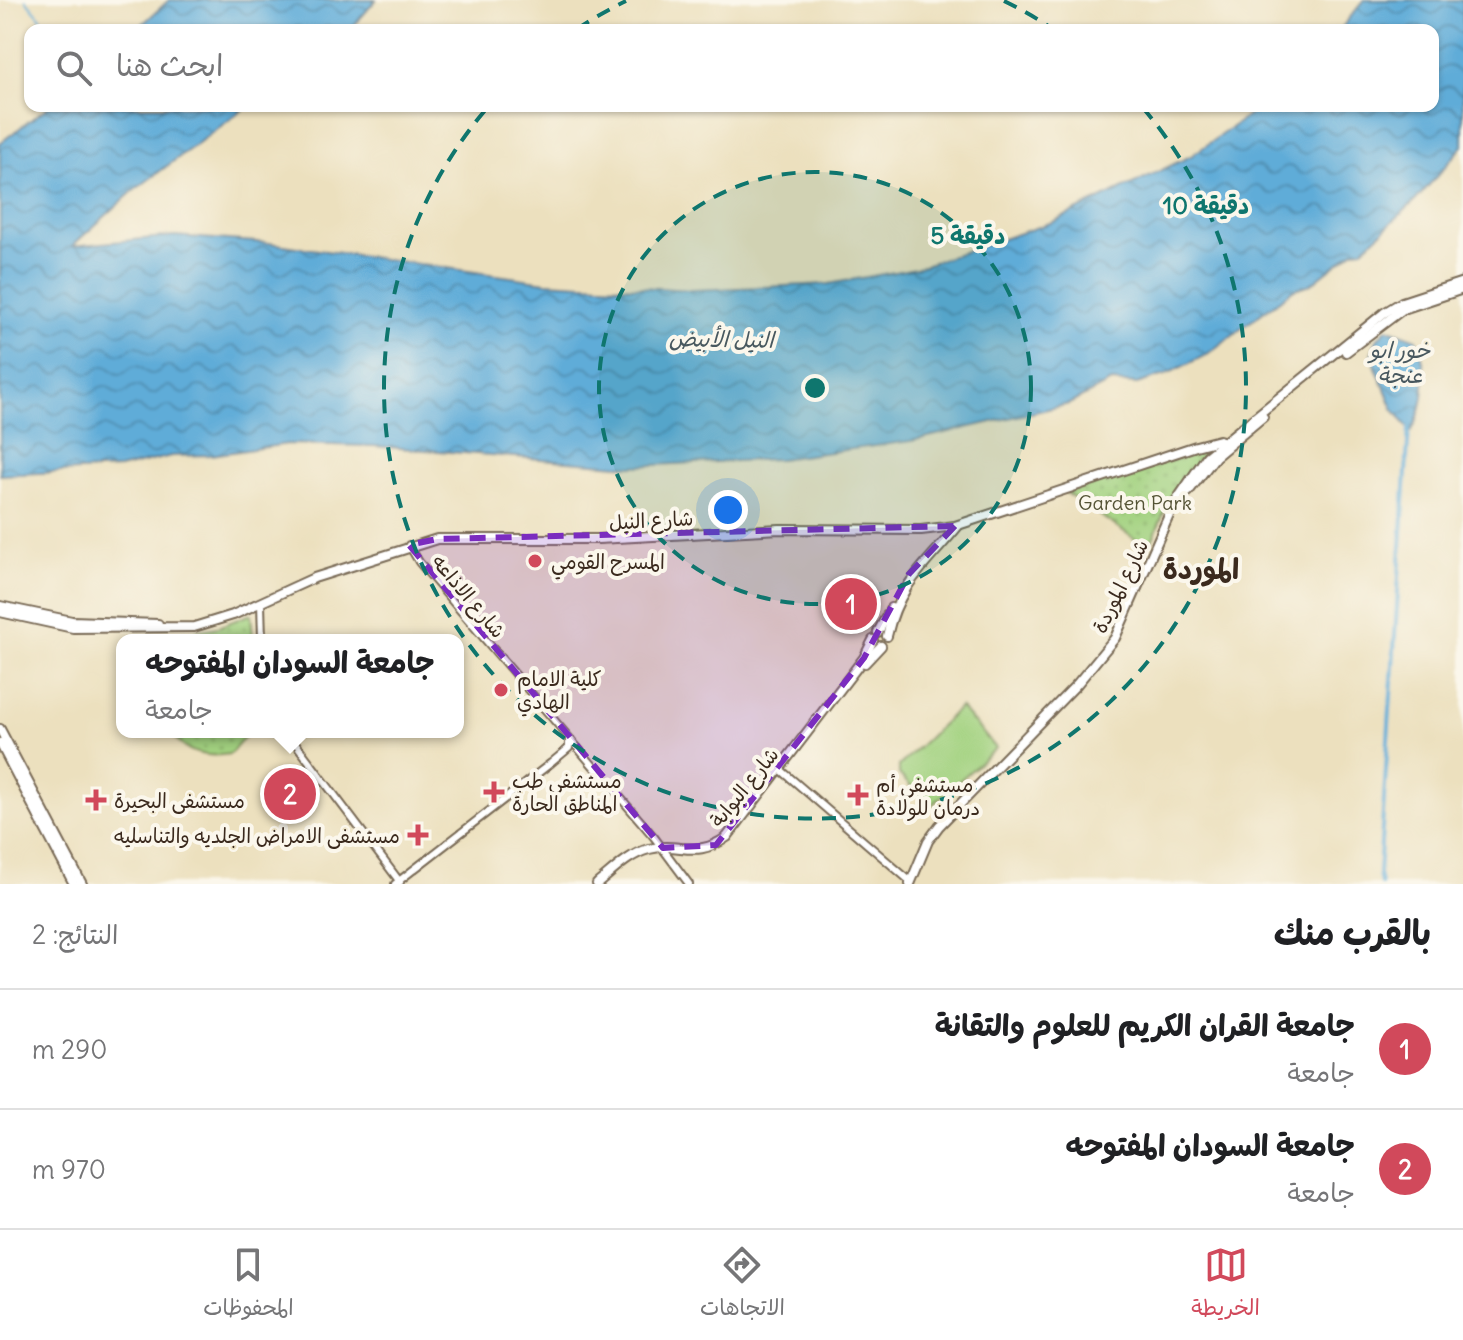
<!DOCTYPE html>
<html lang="ar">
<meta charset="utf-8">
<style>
:root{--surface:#fff;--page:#f2f2f2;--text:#202124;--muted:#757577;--line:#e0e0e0;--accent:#d1495b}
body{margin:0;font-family:Delius,"Playpen Sans Arabic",sans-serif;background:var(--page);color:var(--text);direction:rtl}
.you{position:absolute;left:728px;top:510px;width:28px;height:28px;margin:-20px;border:6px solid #fff;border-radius:50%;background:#1a73e8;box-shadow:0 0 0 12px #1a73e833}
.badge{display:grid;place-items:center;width:52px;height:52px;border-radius:50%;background:var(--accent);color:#fff;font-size:26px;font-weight:700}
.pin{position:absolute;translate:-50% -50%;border:4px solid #fff;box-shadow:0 2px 8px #0006}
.popup{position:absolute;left:116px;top:634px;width:348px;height:104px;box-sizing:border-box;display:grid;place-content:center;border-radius:16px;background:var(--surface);filter:drop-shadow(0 2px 6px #0005);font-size:26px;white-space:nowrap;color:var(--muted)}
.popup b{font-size:30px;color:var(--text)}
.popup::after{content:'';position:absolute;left:50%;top:100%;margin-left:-16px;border:16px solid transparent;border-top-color:var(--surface)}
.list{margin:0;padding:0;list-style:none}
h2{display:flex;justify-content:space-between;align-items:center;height:104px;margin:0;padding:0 32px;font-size:34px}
h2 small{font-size:26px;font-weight:400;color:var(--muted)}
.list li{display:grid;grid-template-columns:52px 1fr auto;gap:24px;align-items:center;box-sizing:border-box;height:120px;padding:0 32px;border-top:2px solid var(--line)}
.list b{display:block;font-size:30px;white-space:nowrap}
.list p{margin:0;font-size:26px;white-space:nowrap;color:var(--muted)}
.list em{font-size:26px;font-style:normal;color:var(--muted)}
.icon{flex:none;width:44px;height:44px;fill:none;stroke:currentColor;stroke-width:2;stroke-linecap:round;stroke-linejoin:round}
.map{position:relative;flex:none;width:1463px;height:884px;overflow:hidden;direction:ltr}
.search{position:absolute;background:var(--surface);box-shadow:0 2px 6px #0004;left:24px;right:24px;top:24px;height:88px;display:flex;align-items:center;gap:20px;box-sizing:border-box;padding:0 28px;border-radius:16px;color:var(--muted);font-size:30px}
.sheet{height:344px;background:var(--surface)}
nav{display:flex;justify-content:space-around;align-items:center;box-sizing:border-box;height:112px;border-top:2px solid var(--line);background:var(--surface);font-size:22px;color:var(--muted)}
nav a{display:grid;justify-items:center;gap:4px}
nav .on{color:var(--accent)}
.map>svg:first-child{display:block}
</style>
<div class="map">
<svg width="1463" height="884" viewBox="0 0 1463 884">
<defs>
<pattern id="park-dots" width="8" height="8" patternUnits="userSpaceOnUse" patternTransform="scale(2)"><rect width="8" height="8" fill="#a3d280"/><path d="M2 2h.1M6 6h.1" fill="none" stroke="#8db46e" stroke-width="1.8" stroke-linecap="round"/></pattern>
<pattern id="water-waves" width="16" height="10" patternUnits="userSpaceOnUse" patternTransform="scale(2)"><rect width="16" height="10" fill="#5facd8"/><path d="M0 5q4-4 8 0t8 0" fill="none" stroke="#508caf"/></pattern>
</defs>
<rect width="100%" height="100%" fill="#fbf7ec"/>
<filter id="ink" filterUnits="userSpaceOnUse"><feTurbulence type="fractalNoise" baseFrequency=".0125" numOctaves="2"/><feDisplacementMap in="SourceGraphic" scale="16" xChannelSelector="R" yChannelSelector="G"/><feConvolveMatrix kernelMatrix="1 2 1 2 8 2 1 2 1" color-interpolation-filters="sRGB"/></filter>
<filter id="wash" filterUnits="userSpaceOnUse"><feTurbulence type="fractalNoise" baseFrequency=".006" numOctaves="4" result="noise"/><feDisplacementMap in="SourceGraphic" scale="32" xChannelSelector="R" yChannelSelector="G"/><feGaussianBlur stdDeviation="1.8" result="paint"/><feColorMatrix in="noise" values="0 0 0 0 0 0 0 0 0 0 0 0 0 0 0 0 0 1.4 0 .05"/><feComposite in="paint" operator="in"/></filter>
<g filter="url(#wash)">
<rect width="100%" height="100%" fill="#ece0be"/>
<g fill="url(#park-dots)" stroke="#6f7e4f" stroke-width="2">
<path d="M 1206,450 L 1169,501 L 1149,548 L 1066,493 Z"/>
<path d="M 251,614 L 253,640 L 176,640 L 176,634 L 218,627 Z"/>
<path d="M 171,732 L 249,732 L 230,754 C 207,758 184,754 171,732 Z"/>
</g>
<path fill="#a3d280" stroke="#6f7e4f" stroke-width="2" d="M 960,707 L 996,748 L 930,807 L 899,774 L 899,766 Z"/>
<g fill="url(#water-waves)" stroke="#4d6b7b" stroke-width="2">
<path d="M 169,0 L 376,0 L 350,30 L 136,30 Z"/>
<path d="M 1364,0 L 1463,0 L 1463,146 L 1416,200 L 1363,249 L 1354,250 L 1311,284 L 1294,289 L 1206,355 L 1165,375 L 1137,384 L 1111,382 L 1069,404 L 911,441 L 779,459 L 632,466 L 374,446 L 288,444 L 211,455 L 171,456 L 119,469 L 0,475 L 0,143 L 49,106 L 248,106 L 132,192 L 72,246 L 174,236 L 269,243 L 546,282 L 693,290 L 829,284 L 916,268 L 1053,222 L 1191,156 L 1262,106 L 1433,106 L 1433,30 L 1340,30 Z"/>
<path d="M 1387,328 L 1417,339 C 1428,368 1427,404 1411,432 L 1393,408 L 1371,355 L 1377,339 Z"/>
</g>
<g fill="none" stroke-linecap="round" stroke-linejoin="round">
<path stroke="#5facd8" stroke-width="2" d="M 26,0 L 51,30"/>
<path stroke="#5facd8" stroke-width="4" d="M 1381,884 L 1379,873 L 1409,428"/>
</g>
</g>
<g filter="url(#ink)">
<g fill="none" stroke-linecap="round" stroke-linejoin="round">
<g stroke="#796a56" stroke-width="10">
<g id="secondary">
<path d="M 409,545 L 419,562 L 654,837 L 689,884"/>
<path d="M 261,602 L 262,640"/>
<path d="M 287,732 L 400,882"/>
<path d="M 780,769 L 910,881"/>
<path d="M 395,884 L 551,763 L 569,748 L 569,740"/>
</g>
</g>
<g stroke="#796a56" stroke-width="12">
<g id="primary">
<path d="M 1346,352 L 1403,309 L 1463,289"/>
<path d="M 1188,492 L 1215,457 L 1263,417"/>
<path d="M 0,606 L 72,621 L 158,624"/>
<path d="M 0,612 L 73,628 L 194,627 L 233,615 L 314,578 L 437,539 L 598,539 L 780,529 L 921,530 L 955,526 L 1196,446 L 1219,440 L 1229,443"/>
<path d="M 878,632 L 891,608"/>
<path d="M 887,636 C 899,583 926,565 958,526"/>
<path d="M 865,663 L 881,646"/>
<path d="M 0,729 L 82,884"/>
<path d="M 0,743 L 74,884"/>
<path d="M 597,884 C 612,872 629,854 649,849 C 680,841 695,860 727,837 L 864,658 L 873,640"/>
<path d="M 910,884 L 928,841 L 939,826 L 1077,684 L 1115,638 L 1174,504 L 1207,456 L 1384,313 L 1402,302 L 1463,282"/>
</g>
</g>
<use href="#secondary" stroke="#fff" stroke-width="6"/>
<use href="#primary" stroke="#fff" stroke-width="8"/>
</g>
</g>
<path fill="#7b2cbf" fill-opacity="0.2" stroke="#7b2cbf" stroke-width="6" stroke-dasharray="16 10" stroke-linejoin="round" d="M 955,526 L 909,574 L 864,658 L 716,845 L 663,848 L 409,545 L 437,539 Z"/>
<circle cx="815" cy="388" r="216" fill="#0f766e" fill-opacity=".12"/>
<g fill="none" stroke="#0f766e" stroke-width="4" stroke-dasharray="14 10">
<circle cx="815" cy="388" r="216"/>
<path d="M577 29A431 431 0 0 1 626 1M1004 1A431 431 0 0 1 1053 29M1143 108A431 431 0 1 1 487 108"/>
</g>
<g fill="#d1495b" stroke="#fbf7ec" stroke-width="3">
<circle cx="535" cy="561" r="8"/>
<circle cx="501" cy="690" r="8"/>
<path d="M490 780h8v8h8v8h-8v8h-8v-8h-8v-8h8z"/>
<path d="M854 783h8v8h8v8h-8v8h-8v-8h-8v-8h8z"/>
<path d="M92 788h8v8h8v8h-8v8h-8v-8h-8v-8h8z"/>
<path d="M414 823h8v8h8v8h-8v8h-8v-8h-8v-8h8z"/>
</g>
<g text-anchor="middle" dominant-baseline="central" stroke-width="8" stroke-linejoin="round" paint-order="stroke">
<g font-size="20" fill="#555436" stroke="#fbf7ec">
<text x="1135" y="502">Garden Park</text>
</g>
<g font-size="20" fill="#3b2a1e" stroke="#fbf7ec">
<text transform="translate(651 520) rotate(-3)">شارع النيل</text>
<text transform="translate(1120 586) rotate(-64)">شارع الموردة</text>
<text transform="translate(469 596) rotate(50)">شارع الاذاعه</text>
<text transform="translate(744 787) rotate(-51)">شارع البوابة</text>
</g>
<g font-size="20" fill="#3b2a1e" stroke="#fbf7ec" text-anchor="start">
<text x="551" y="561">المسرح القومي</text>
<text x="517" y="678">كلية الامام<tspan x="517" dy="23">الهادي</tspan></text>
<text x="512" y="780">مستشفى طب<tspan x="512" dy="23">المناطق الحارة</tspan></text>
<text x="876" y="784">مستشفى أم<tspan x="876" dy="23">درمان للولادة</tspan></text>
<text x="114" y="800">مستشفى البحيرة</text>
<text x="400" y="835" text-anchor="end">مستشفى الامراض الجلديه والتناسليه</text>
</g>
<g font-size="22" font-style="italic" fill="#48585f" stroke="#fbf7ec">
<text transform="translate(721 339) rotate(1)">النيل الأبيض</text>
<text x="1400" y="350">خور ابو<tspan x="1400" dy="25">عنجة</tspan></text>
</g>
<g font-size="28" font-weight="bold" fill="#3b2a1e" stroke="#fbf7ec">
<text x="1201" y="569">الموردة</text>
</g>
</g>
<circle cx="815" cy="388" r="12" fill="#0f766e" stroke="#fbf7ec" stroke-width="4"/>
<g font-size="24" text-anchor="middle" font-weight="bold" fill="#0f766e" stroke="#fbf7ec" stroke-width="8" stroke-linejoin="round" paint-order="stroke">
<text x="1206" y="214">10 دقيقة</text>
<text x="968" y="244">5 دقيقة</text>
</g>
</svg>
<div class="you"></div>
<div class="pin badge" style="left:851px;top:604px">1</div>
<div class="pin badge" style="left:290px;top:794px">2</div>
<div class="popup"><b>جامعة السودان المفتوحه</b>جامعة</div>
<div class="search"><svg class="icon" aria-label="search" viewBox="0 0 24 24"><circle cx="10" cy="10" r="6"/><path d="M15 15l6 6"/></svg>ابحث هنا</div>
</div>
<section class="sheet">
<h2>بالقرب منك<small>النتائج: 2</small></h2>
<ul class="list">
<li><span class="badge">1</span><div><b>جامعة القران الكريم للعلوم والتقانة</b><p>جامعة</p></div><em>290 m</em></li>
<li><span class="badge">2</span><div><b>جامعة السودان المفتوحه</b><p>جامعة</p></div><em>970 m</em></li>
</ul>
</section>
<nav>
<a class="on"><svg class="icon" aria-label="map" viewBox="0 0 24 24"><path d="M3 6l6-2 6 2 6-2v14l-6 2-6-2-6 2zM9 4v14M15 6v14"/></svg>الخريطة</a>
<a><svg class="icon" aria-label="directions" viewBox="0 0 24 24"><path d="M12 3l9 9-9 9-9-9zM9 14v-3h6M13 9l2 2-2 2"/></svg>الاتجاهات</a>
<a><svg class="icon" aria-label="saved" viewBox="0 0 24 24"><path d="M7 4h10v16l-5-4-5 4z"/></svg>المحفوظات</a>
</nav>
